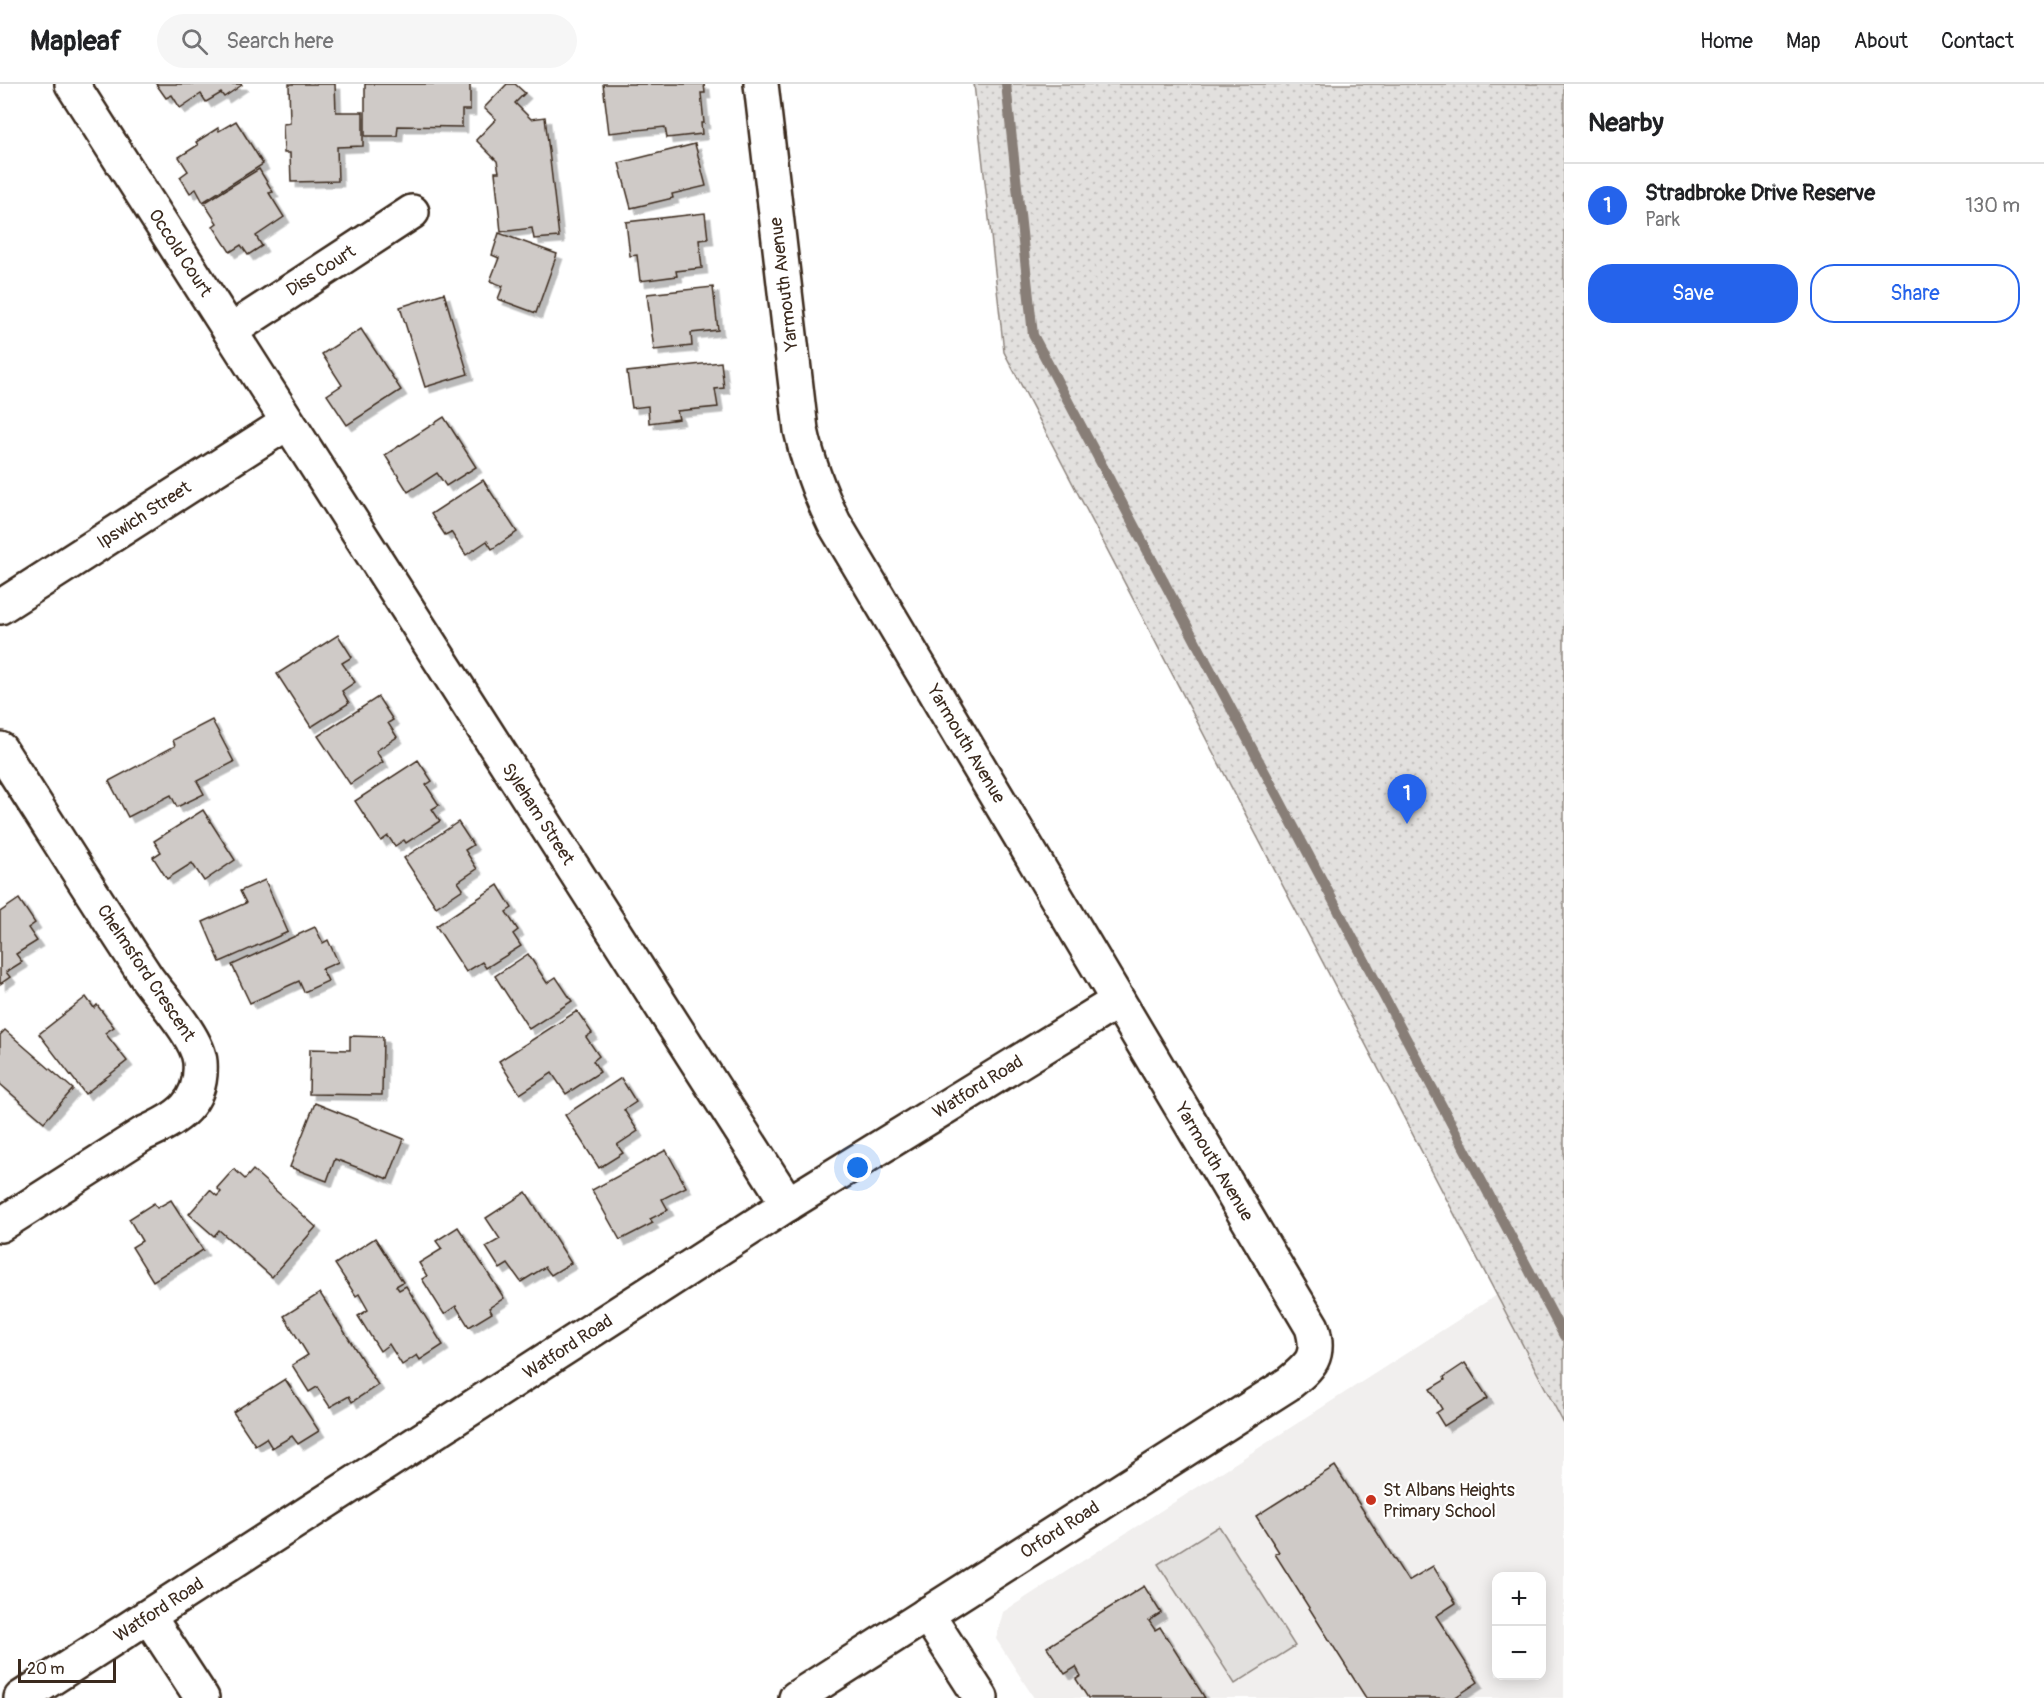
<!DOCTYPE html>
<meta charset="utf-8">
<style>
:root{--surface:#fff;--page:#f6f6f6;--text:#202124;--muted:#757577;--line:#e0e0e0;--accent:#2563eb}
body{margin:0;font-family:Pangolin,sans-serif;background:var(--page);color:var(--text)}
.controls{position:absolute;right:18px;bottom:18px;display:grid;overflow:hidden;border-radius:12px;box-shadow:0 3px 15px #0003}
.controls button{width:54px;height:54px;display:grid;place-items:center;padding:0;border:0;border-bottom:2px solid var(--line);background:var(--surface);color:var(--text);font:30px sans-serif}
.scale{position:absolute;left:18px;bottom:15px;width:98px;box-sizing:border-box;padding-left:6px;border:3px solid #3b2a1e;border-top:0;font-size:16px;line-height:21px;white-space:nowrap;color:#3b2a1e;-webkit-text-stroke:4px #fff;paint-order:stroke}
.you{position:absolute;left:858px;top:1084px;width:21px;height:21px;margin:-15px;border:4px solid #fff;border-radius:50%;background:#1a73e8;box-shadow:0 0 0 9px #1a73e833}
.badge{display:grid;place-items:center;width:39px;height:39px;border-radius:50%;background:var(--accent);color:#fff;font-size:20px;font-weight:700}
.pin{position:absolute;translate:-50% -50px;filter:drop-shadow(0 2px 3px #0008)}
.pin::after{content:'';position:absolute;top:32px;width:21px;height:18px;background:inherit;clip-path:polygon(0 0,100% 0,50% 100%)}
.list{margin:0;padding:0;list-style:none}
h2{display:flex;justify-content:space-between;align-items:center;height:78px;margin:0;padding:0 24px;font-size:26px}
h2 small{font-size:20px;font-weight:400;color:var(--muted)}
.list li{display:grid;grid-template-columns:39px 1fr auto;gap:18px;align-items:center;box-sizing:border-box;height:84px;padding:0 24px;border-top:2px solid var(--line)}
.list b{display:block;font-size:22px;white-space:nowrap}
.list p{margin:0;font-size:20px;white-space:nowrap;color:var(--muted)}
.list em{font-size:20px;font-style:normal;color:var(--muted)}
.actions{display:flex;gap:12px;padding:18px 24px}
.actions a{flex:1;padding:14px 0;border:2px solid var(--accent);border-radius:24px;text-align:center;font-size:21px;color:var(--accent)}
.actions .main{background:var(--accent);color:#fff}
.icon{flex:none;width:33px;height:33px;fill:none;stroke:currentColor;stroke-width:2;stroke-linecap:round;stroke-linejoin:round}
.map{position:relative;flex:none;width:1564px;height:1614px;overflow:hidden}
header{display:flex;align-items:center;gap:36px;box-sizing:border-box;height:84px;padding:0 30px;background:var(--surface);border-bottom:2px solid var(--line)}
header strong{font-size:28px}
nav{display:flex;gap:33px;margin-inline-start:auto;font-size:21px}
.search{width:420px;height:54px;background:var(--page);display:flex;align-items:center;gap:15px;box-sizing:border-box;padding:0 21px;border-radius:33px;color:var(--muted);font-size:22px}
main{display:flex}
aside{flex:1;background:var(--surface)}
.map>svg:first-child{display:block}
</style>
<header>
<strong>Mapleaf</strong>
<div class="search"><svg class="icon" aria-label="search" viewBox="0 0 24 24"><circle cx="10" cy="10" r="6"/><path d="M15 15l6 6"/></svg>Search here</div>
<nav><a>Home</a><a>Map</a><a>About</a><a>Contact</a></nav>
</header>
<main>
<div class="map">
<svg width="1564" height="1614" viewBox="0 0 1564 1614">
<defs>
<pattern id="grass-dots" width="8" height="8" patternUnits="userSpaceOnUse" patternTransform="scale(1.5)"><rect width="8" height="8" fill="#e2e0de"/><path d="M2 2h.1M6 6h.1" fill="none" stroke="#c3c0be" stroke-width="1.8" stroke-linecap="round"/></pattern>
<filter id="shadow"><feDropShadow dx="5.5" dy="5.5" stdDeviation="0" flood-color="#0004"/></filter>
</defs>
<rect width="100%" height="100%" fill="#fff"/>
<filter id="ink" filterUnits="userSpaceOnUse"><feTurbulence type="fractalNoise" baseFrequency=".0167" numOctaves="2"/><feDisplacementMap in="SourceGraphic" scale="12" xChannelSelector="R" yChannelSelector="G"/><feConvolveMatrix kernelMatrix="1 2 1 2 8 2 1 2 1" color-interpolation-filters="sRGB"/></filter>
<g filter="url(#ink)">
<path fill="#f1efee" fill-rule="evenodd" d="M 1497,1211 L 1564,1340 L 1564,1614 L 1034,1614 L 996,1555 L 1003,1528 ZM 1496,1492 L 1542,1492 L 1542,1592 L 1496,1592 Z"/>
<path fill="url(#grass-dots)" stroke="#8e857e" stroke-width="1.5" d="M 974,0 L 1564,0 L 1564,1340 L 1004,268 Z"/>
<path fill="#e2e0de" stroke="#8e857e" stroke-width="1.5" d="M 1219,1442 L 1295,1562 L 1235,1600 L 1158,1480 Z"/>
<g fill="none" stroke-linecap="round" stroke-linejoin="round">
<path stroke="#887e77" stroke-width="10" d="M 1006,0 L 1033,251 L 1564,1252"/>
</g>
<g fill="#cfcac7" stroke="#3b2a1e" stroke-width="1.5" filter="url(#shadow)">
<path d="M 156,0 L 241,0 L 242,1 L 224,13 L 221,9 L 206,18 L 201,10 L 180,24 L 172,11 L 166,14 Z"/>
<path d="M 289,0 L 335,0 L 336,28 L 363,28 L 363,62 L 337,63 L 338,97 L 291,98 L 290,69 L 284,69 L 283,40 L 290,39 Z"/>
<path d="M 365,0 L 470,0 L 470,26 L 462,26 L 462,43 L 398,42 L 397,52 L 365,52 Z"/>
<path d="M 507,0 L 515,0 L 525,9 L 515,19 L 531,35 L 545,33 L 559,153 L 534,155 L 532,144 L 501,148 L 495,88 L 499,88 L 497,77 L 476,56 L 496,35 L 484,24 Z"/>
<path d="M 603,0 L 704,0 L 705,9 L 701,9 L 704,39 L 701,39 L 702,50 L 667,54 L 665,43 L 609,49 Z"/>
<path d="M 236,37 L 263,80 L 203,118 L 196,105 L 190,109 L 180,93 L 188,87 L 179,73 L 198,61 L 196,58 L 218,44 L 219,47 Z"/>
<path d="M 695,60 L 706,102 L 672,110 L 673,114 L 631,124 L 619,79 Z"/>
<path d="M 259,85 L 273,108 L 269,109 L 284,133 L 256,152 L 262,162 L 248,171 L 241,161 L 230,168 L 213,142 L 217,139 L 204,119 Z"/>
<path d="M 705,129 L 708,155 L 699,156 L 702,184 L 676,187 L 677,192 L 640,197 L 637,171 L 630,172 L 626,138 Z"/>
<path d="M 499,149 L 557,170 L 536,229 L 498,215 L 503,202 L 490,197 L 499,174 L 492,171 Z"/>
<path d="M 713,203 L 718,246 L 691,249 L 692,262 L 654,266 L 647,210 Z"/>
<path d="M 444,209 L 468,290 L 425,303 L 400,223 Z"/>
<path d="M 361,245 L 401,306 L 347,341 L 327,311 L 342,301 L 322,270 Z"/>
<path d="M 721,278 L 724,304 L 715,305 L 718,323 L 677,327 L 679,335 L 649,339 L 648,322 L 632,324 L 627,288 Z"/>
<path d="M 444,333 L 476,383 L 446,402 L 437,389 L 408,408 L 385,371 Z"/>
<path d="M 483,396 L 517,448 L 492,465 L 487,457 L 466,471 L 451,448 L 445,451 L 431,430 Z"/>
<path d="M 338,551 L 352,573 L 342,579 L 355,598 L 342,607 L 349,619 L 311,643 L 277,590 Z"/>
<path d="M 378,613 L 393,636 L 388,639 L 397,653 L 376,667 L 383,678 L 350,700 L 318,652 Z"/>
<path d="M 212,636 L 234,678 L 197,697 L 204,710 L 177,723 L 171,711 L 128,733 L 109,697 L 175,662 L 173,656 Z"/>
<path d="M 418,676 L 432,697 L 426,701 L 439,721 L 432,725 L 440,737 L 406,759 L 404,756 L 395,762 L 388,752 L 381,757 L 355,717 Z"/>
<path d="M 203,726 L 235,776 L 204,797 L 192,779 L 167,795 L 153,773 L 161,768 L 154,757 Z"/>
<path d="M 458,738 L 473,761 L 465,766 L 477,785 L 458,798 L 463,805 L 436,823 L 404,774 Z"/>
<path d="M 265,796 L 288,848 L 220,878 L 203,838 L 246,819 L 240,807 Z"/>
<path d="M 498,801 L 512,824 L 506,828 L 518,846 L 513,850 L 521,862 L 486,884 L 482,878 L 466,888 L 436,842 Z"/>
<path d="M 19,815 L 35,839 L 28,844 L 37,857 L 16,870 L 22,878 L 6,888 L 10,893 L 0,900 L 0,828 Z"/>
<path d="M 315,843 L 323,859 L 328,856 L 338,878 L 322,885 L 328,897 L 304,908 L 299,897 L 250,919 L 232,881 Z"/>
<path d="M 528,870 L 547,899 L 556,893 L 572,917 L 529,945 L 495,892 Z"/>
<path d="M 86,913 L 94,924 L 97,921 L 114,943 L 105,949 L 127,977 L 85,1010 L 39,950 Z"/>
<path d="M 577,927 L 592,949 L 586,953 L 599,972 L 593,977 L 600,988 L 566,1010 L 552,989 L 520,1010 L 499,977 Z"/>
<path d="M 5,946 L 73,1005 L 44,1038 L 0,1000 L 0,951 Z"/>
<path d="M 350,952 L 383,953 L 382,1011 L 309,1010 L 310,965 L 350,966 Z"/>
<path d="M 621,994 L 636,1018 L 624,1026 L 638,1047 L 617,1061 L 623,1069 L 599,1084 L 565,1031 Z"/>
<path d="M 315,1019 L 404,1055 L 388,1095 L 335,1075 L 327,1097 L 290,1083 Z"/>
<path d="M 666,1066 L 686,1103 L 662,1115 L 668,1126 L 650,1135 L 653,1139 L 620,1156 L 592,1106 Z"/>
<path d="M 234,1085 L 245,1095 L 253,1086 L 316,1143 L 272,1193 L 219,1146 L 214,1152 L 189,1130 L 210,1106 L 217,1112 L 221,1108 L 217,1104 Z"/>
<path d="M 526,1108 L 571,1179 L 551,1191 L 545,1183 L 521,1198 L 508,1180 L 500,1185 L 486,1163 L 500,1155 L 486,1134 Z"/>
<path d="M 171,1116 L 203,1166 L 153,1197 L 132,1163 L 142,1157 L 129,1135 L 154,1119 L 157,1124 Z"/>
<path d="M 458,1143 L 504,1214 L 489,1224 L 492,1229 L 469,1243 L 456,1222 L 444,1230 L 422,1195 L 427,1192 L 419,1179 L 442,1165 L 436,1157 Z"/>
<path d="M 375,1154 L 403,1198 L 396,1202 L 399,1206 L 406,1202 L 443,1261 L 420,1276 L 417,1271 L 402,1281 L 389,1260 L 380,1267 L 358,1232 L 368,1226 L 359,1210 L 356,1212 L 335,1180 Z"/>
<path d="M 320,1209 L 378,1301 L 352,1318 L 349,1312 L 330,1323 L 317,1303 L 309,1308 L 292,1281 L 308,1271 L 284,1232 Z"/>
<path d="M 1465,1279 L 1488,1314 L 1444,1342 L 1436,1329 L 1442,1325 L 1430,1305 L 1445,1296 L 1444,1293 Z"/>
<path d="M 285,1295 L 319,1347 L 298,1360 L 292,1352 L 272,1364 L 266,1354 L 255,1361 L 233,1328 Z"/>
<path d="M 1335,1382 L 1408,1497 L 1433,1482 L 1456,1519 L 1436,1532 L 1478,1598 L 1454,1614 L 1366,1614 L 1275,1470 L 1279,1468 L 1256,1432 Z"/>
<path d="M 1144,1502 L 1161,1529 L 1149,1537 L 1155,1546 L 1160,1543 L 1205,1614 L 1088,1614 L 1076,1595 L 1081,1592 L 1076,1583 L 1065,1590 L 1047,1563 Z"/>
</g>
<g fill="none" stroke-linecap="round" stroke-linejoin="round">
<g stroke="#3b2a1e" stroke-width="38">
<g id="street">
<path d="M 72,0 L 788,1120"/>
<path d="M 761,0 L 801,346 C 808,379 819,408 834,439 L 1312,1243 C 1321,1273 1311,1281 1288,1300 L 796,1614"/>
<path d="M 230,247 L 412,128"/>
<path d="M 0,523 L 287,339"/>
<path d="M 0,665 C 49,741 97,818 147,894 C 162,915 198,954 200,978 C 203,1020 177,1035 143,1050 L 0,1141"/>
<path d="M 927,1530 L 981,1614"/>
<path d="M 149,1533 L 202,1614"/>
<path d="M 21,1614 L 788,1120 L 1118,917"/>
</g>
</g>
<use href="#street" stroke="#fff" stroke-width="33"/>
</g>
</g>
<circle fill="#c8321e" stroke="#fff" stroke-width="2" cx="1371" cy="1416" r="6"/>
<g text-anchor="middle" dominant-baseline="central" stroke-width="4.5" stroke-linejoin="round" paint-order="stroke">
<g font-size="18" fill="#3b2a1e" stroke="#fff">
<text transform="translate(180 169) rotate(57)">Occold Court</text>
<text transform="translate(321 187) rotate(-33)">Diss Court</text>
<text transform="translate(784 200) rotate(-97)">Yarmouth Avenue</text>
<text transform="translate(144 431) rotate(-33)">Ipswich Street</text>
<text transform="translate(966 660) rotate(59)">Yarmouth Avenue</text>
<text transform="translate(538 730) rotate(57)">Syleham Street</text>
<text transform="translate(146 889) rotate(56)">Chelmsford Crescent</text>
<text transform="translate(978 1003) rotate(-32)">Watford Road</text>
<text transform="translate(1214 1078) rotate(59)">Yarmouth Avenue</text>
<text transform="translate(568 1263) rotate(-33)">Watford Road</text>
<text transform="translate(1060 1446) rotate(-33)">Orford Road</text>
<text transform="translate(159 1526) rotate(-33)">Watford Road</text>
</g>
<g font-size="18" fill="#3b2a1e" stroke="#fff" text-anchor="start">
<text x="1383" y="1406">St Albans Heights<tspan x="1383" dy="21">Primary School</tspan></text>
</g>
</g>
</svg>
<div class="controls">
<button>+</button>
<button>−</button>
</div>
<div class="scale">20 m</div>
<div class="you"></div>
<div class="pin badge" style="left:1407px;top:740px">1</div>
</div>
<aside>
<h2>Nearby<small></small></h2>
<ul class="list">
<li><span class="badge">1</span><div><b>Stradbroke Drive Reserve</b><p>Park</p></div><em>130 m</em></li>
</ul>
<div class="actions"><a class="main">Save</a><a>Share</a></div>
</aside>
</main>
